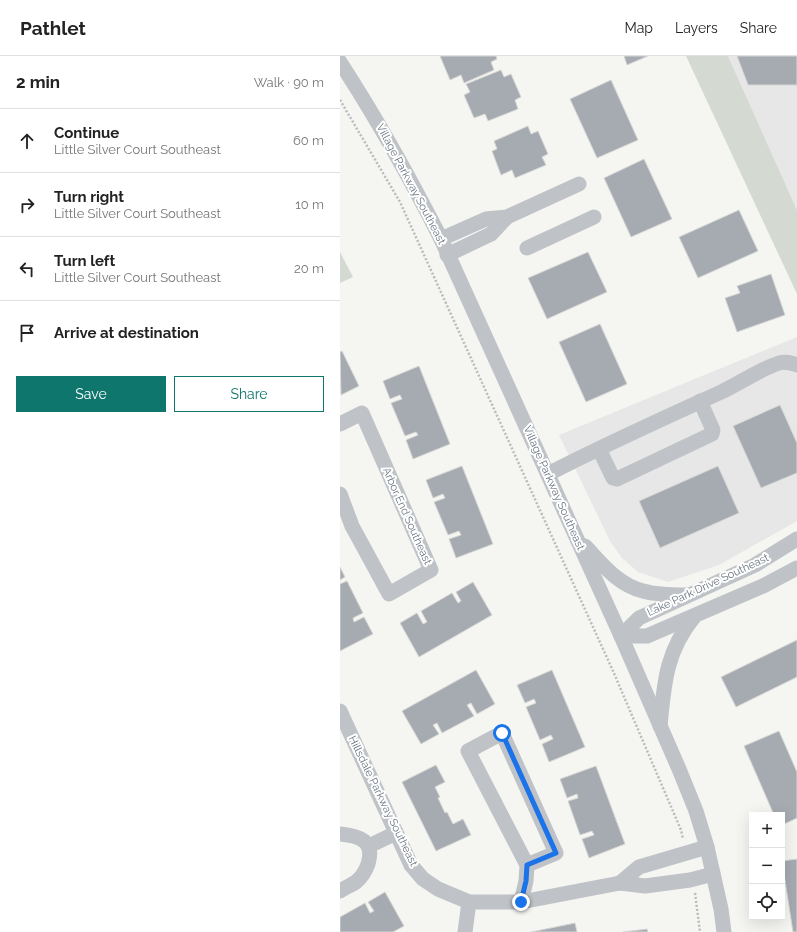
<!DOCTYPE html>
<meta charset="utf-8">
<style>
:root{--surface:#fff;--page:#f2f2f2;--text:#222;--muted:#767676;--line:#e0e0e0;--accent:#0f766e}
body{margin:0;font-family:Raleway,sans-serif;background:var(--page);color:var(--text)}
.controls{position:absolute;right:12px;bottom:12px;display:grid;overflow:hidden;border-radius:0px;box-shadow:0 4px 16px #0002}
.controls button{width:36px;height:36px;display:grid;place-items:center;padding:0;border:0;border-bottom:1px solid var(--line);background:var(--surface);color:var(--text);font:20px sans-serif}
.stop{position:absolute;width:12px;height:12px;margin:-9px;border:3px solid #1a73e8;border-radius:50%;background:#fff}
.stop.end{background:#1a73e8;border-color:#fff;box-shadow:0 1px 4px #0008}
.list{margin:0;padding:0;list-style:none}
h2{display:flex;justify-content:space-between;align-items:center;height:52px;margin:0;padding:0 16px;font-size:17px}
h2 small{font-size:13px;font-weight:400;color:var(--muted)}
.list li{display:grid;grid-template-columns:26px 1fr auto;gap:12px;align-items:center;box-sizing:border-box;height:64px;padding:0 16px;border-top:1px solid var(--line)}
.list b{display:block;font-size:15px;white-space:nowrap}
.list p{margin:0;font-size:13px;white-space:nowrap;color:var(--muted)}
.list em{font-size:13px;font-style:normal;color:var(--muted)}
.actions{display:flex;gap:8px;padding:12px 16px}
.actions a{flex:1;padding:9px 0;border:1px solid var(--accent);border-radius:0px;text-align:center;font-size:14px;color:var(--accent)}
.actions .main{background:var(--accent);color:#fff}
.icon{flex:none;width:22px;height:22px;fill:none;stroke:currentColor;stroke-width:2;stroke-linecap:round;stroke-linejoin:round}
.map{position:relative;flex:none;width:457px;height:876px;overflow:hidden}
header{display:flex;align-items:center;gap:24px;box-sizing:border-box;height:56px;padding:0 20px;background:var(--surface);border-bottom:1px solid var(--line)}
header strong{font-size:19px}
nav{display:flex;gap:22px;margin-inline-start:auto;font-size:14px}
main{display:flex}
aside{flex:1;background:var(--surface)}
.map>svg:first-child{display:block}
</style>
<header>
<strong>Pathlet</strong>
<nav><a>Map</a><a>Layers</a><a>Share</a></nav>
</header>
<main>
<aside>
<h2>2 min<small>Walk · 90 m</small></h2>
<ul class="list">
<li><svg class="icon" aria-label="ahead" viewBox="0 0 24 24"><path d="M12 20V5M6 11l6-6 6 6"/></svg><div><b>Continue</b><p>Little Silver Court Southeast</p></div><em>60 m</em></li>
<li><svg class="icon" aria-label="right" viewBox="0 0 24 24"><path d="M7 20v-9h11M14 6l5 5-5 5"/></svg><div><b>Turn right</b><p>Little Silver Court Southeast</p></div><em>10 m</em></li>
<li><svg class="icon" aria-label="left" viewBox="0 0 24 24"><path d="M17 20v-9H6M10 6l-5 5 5 5"/></svg><div><b>Turn left</b><p>Little Silver Court Southeast</p></div><em>20 m</em></li>
<li><svg class="icon" aria-label="arrive" viewBox="0 0 24 24"><path d="M6 21V4h12l-3 4 3 4H6"/></svg><div><b>Arrive at destination</b></div></li>
</ul>
<div class="actions"><a class="main">Save</a><a>Share</a></div>
</aside>
<div class="map">
<svg width="457" height="876" viewBox="0 0 457 876">
<rect width="100%" height="100%" fill="#f5f5f2"/>
<g fill="#e6e7e6">
<path d="M 388,0 L 457,0 L 457,154 Z"/>
<path d="M 457,281 L 457,465 L 379,509 L 328,526 L 298,516 L 282,502 L 270,485 L 219,379 Z"/>
</g>
<g fill="#d4dad2">
<path d="M 346,0 L 388,0 L 457,154 L 457,238 Z"/>
<path d="M 0,196 L 13,221 L 0,227 Z"/>
</g>
<g fill="#a5abb1" stroke="#d7d7d5">
<path d="M 100,0 L 156,0 L 157,3 L 151,6 L 154,14 L 124,27 L 121,19 L 110,24 Z"/>
<path d="M 284,0 L 308,0 L 287,9 Z"/>
<path d="M 397,0 L 457,0 L 457,29 L 408,29 Z"/>
<path d="M 161,14 L 164,21 L 171,18 L 181,41 L 175,44 L 178,53 L 148,65 L 145,58 L 134,62 L 124,39 L 130,36 L 126,28 Z"/>
<path d="M 271,24 L 298,84 L 257,102 L 230,43 Z"/>
<path d="M 188,70 L 191,78 L 198,75 L 208,98 L 202,101 L 206,109 L 175,122 L 172,114 L 161,119 L 152,95 L 157,93 L 154,85 Z"/>
<path d="M 304,103 L 332,163 L 291,181 L 264,122 Z"/>
<path d="M 399,154 L 418,195 L 358,222 L 339,181 Z"/>
<path d="M 248,196 L 267,236 L 207,263 L 188,222 Z"/>
<path d="M 431,218 L 445,259 L 397,276 L 385,242 L 400,237 L 397,230 Z"/>
<path d="M 260,268 L 287,328 L 246,346 L 219,286 Z"/>
<path d="M 2,295 L 19,330 L 1,339 L 0,296 Z"/>
<path d="M 79,310 L 110,388 L 73,403 L 66,384 L 78,379 L 76,376 L 65,380 L 51,347 L 62,343 L 60,339 L 50,343 L 43,325 Z"/>
<path d="M 440,349 L 457,387 L 457,417 L 421,432 L 393,370 Z"/>
<path d="M 122,410 L 153,488 L 116,502 L 109,483 L 121,479 L 119,475 L 108,479 L 94,446 L 105,442 L 103,438 L 93,442 L 86,424 Z"/>
<path d="M 378,410 L 399,457 L 320,492 L 299,445 Z"/>
<path d="M 0,511 L 5,521 L 0,524 Z"/>
<path d="M 7,525 L 23,557 L 13,562 L 14,566 L 24,561 L 33,578 L 0,595 L 0,528 Z"/>
<path d="M 133,526 L 152,559 L 79,601 L 60,567 L 77,557 L 83,568 L 87,566 L 81,555 L 112,537 L 118,547 L 121,545 L 116,536 Z"/>
<path d="M 457,584 L 457,621 L 396,651 L 381,621 Z"/>
<path d="M 136,614 L 155,648 L 137,658 L 131,647 L 127,649 L 134,660 L 102,677 L 97,667 L 93,669 L 99,678 L 81,688 L 62,655 Z"/>
<path d="M 212,614 L 245,691 L 209,706 L 202,688 L 213,683 L 211,679 L 200,684 L 186,651 L 196,647 L 194,643 L 185,647 L 177,629 Z"/>
<path d="M 439,675 L 457,716 L 457,762 L 442,769 L 442,759 L 434,759 L 404,690 Z"/>
<path d="M 96,709 L 105,726 L 95,731 L 100,741 L 98,742 L 105,757 L 107,756 L 113,768 L 123,763 L 131,779 L 96,795 L 62,726 Z"/>
<path d="M 256,710 L 285,788 L 249,802 L 242,783 L 254,779 L 252,775 L 240,779 L 228,745 L 238,742 L 237,738 L 227,742 L 220,723 Z"/>
<path d="M 457,803 L 457,876 L 453,876 L 442,805 Z"/>
<path d="M 45,836 L 64,870 L 53,876 L 0,876 L 0,861 L 25,847 L 30,857 L 34,855 L 28,846 Z"/>
<path d="M 235,867 L 237,876 L 191,876 Z"/>
<path d="M 307,873 L 308,876 L 283,876 Z"/>
</g>
<g fill="none" stroke-linecap="round" stroke-linejoin="round">
<g stroke="#b9bbbe" stroke-width="2.5" stroke-dasharray="2 2" stroke-linecap="butt">
<path d="M 0,44 L 60,146 L 273,615 L 341,774 L 343,783"/>
<path d="M 355,837 L 360,876"/>
</g>
<g stroke="#bfc2c6" stroke-width="15">
<path d="M 0,6 C 37,63 70,122 101,183 L 281,580 L 339,713 L 356,755 L 367,791 L 381,853 L 384,876"/>
<path d="M 101,183 L 146,163 L 167,161 L 239,128"/>
<path d="M 187,192 L 254,161"/>
<path d="M 107,199 L 151,178 L 167,161"/>
<path d="M 0,368 L 22,357 L 91,514 L 49,538 L 12,470 L 0,438"/>
<path d="M 259,393 L 273,422 L 277,423 L 372,378 L 373,374 L 360,345"/>
<path d="M 208,418 C 264,389 322,363 379,337 C 399,328 418,314 439,307 C 445,305 451,307 457,309"/>
<path d="M 245,490 C 262,508 278,529 303,535 C 317,539 332,539 346,539"/>
<path d="M 281,580 L 299,562 L 415,509 L 457,483"/>
<path d="M 281,580 L 307,580 L 423,530 L 457,512"/>
<path d="M 0,655 L 71,809 L 83,823 L 98,833 L 129,846 L 181,846 L 280,827 L 305,830 L 350,824 L 373,818"/>
<path d="M 320,670 C 324,628 326,595 354,561"/>
<path d="M 0,778 C 20,780 35,785 28,808 C 26,814 22,821 16,826 C 11,829 5,832 0,835"/>
<path d="M 29,790 L 56,777"/>
<path d="M 280,827 L 299,811 L 367,791"/>
<path d="M 181,846 L 186,825 L 187,809 L 128,695 L 162,677 L 216,797 L 187,809"/>
<path d="M 125,876 L 129,846"/>
</g>
</g>
<g fill="none" stroke-linecap="round" stroke-linejoin="round">
<path stroke="#1a73e8" stroke-width="5" d="M 162,677 L 216,797 L 187,809 L 186,825 L 181,846"/>
</g>
<g text-anchor="middle" dominant-baseline="central" stroke-width="4" stroke-linejoin="round" paint-order="stroke">
<g font-size="11" fill="#687480" stroke="#fff">
<text transform="translate(71 128) rotate(62)">Village Parkway Southeast</text>
<text transform="translate(214 432) rotate(66)">Village Parkway Southeast</text>
<text transform="translate(67 460) rotate(66)">Arbor End Southeast</text>
<text transform="translate(368 529) rotate(-25)">Lake Park Drive Southeast</text>
<text transform="translate(43 745) rotate(64)">Hillsdale Parkway Southeast</text>
</g>
</g>
</svg>
<div class="controls">
<button>+</button>
<button>−</button>
<button><svg class="icon" aria-label="locate" viewBox="0 0 24 24"><circle cx="12" cy="12" r="6"/><path d="M12 2v4M12 18v4M2 12h4M18 12h4"/></svg></button>
</div>
<div class="stop" style="left:162px;top:677px"></div>
<div class="stop end" style="left:181px;top:846px"></div>
</div>
</main>
